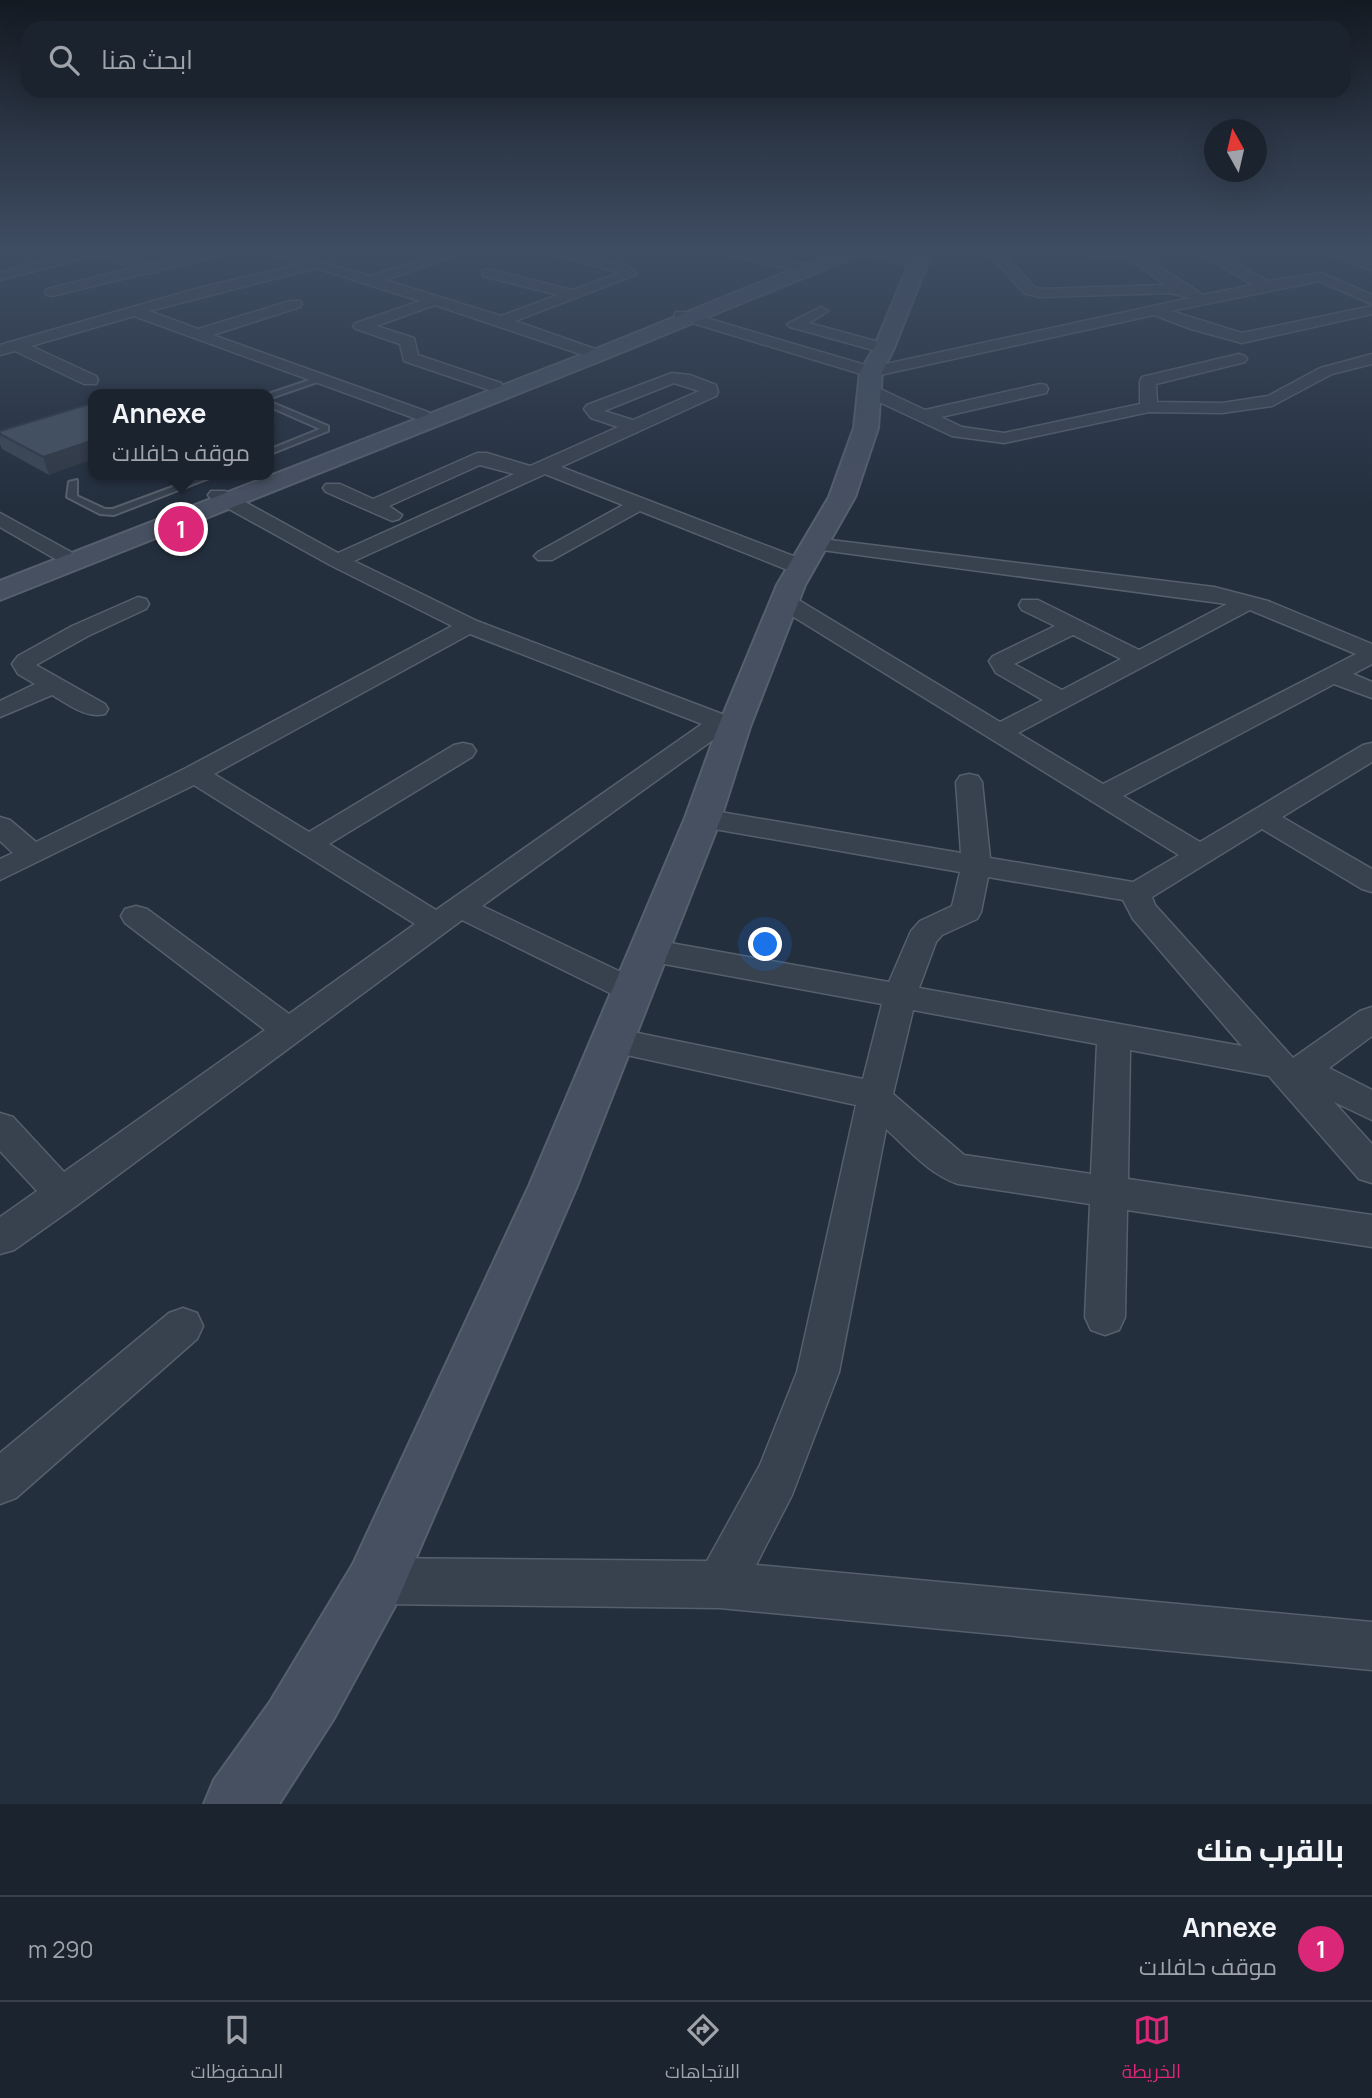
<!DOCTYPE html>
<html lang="ar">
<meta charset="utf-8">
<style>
:root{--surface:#1b232e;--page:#282f3a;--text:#f1f3f6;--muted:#a0a4aa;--line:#39404a;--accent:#db2777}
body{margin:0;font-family:Manrope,Cairo,sans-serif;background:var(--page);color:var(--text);direction:rtl}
.compass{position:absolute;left:1204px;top:119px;width:63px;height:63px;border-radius:50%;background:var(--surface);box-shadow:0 7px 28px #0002;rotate:352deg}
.you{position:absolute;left:766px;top:945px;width:24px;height:24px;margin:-18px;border:5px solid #fff;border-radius:50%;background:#1a73e8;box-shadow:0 0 0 10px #1a73e833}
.badge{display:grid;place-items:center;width:46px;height:46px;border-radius:50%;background:var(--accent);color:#fff;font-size:23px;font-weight:700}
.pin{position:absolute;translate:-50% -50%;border:4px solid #fff;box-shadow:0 2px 7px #0006}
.popup{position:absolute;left:88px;top:389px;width:186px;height:91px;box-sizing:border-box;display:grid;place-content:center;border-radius:14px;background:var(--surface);filter:drop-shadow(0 2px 5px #0005);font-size:23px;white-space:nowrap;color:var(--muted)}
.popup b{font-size:26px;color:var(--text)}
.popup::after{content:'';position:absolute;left:50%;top:100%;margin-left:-14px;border:14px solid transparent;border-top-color:var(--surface)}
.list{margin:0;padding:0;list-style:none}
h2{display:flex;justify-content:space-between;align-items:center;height:91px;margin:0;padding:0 28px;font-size:30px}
h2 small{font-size:23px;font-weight:400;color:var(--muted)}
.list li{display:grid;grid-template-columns:46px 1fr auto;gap:21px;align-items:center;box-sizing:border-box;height:105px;padding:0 28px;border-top:2px solid var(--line)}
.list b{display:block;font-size:26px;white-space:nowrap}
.list p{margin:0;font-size:23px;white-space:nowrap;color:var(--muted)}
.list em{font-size:23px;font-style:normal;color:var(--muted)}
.icon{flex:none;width:38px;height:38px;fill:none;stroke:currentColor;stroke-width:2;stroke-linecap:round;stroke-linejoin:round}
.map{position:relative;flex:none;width:1372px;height:1804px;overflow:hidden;direction:ltr}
.search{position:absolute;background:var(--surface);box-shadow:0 7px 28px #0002;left:21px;right:21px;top:21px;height:77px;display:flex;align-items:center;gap:18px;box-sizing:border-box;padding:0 24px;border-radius:21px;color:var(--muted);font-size:26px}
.sheet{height:196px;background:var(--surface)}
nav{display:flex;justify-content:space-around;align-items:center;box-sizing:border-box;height:98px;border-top:2px solid var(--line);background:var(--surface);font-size:19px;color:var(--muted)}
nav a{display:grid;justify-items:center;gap:4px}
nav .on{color:var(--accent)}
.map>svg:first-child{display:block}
</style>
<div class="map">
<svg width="1372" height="1804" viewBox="0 0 1372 1804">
<rect width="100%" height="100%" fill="#242f3e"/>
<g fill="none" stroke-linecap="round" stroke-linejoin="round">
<g stroke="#565f6c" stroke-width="4">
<g id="service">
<path d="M 319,377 L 326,379 L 268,399 L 268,394 Z"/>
<path d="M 268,401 L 328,426 L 328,431 L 268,455 L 268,450 L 320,429 L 268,406 Z"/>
<path d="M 205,475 L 217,475 L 114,515 L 100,514 L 67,497 L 69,482 L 77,480 L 77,496 L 105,509 L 113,509 Z"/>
</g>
</g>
<g stroke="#565f6c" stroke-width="3">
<g id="minor">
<path d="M 89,249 L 112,249 L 149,264 L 211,249 L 234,249 L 232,252 L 159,270 L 157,273 L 147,273 L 52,296 L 47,295 L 45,292 L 47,289 L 133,268 L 97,255 L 0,280 L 0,272 Z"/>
<path d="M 255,249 L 277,249 L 370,276 L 455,249 L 475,249 L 385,280 L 501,316 L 558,295 L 483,276 L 483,270 L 488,269 L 572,290 L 620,273 L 546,252 L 544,249 L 566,249 L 630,267 L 637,274 L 515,321 L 604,352 L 606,355 L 598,360 L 435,305 L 376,326 L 414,338 L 418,355 L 501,383 L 503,387 L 501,391 L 495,392 L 404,361 L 400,344 L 356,329 L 353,326 L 356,323 L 420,301 L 316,268 L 149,311 L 198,329 L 290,301 L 300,301 L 302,304 L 300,307 L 213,335 L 428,412 L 431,416 L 428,420 L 422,421 L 134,316 L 31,346 L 96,376 L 98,380 L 96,384 L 84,384 L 15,351 L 0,355 L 0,345 L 10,342 L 199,288 L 300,264 Z"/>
<path d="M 713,249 L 737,249 L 803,264 L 805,267 L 798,271 L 715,252 Z"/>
<path d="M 852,249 L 876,249 L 925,260 L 927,263 L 920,267 L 854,252 Z"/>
<path d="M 985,249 L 999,249 L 1034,287 L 1040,289 L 1166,285 L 1129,259 L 1094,258 L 1076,249 L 1137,252 L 1203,295 L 1253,285 L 1193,249 L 1210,249 L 1268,281 L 1321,273 L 1372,295 L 1372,304 L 1319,281 L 1171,311 L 1242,333 L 1372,306 L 1372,314 L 1242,343 L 1191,329 L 1154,315 L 871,377 L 676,318 L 674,315 L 676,312 L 686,312 L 872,367 L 1190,298 L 1170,293 L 1039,297 L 1024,293 Z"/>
<path d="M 1315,249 L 1335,249 L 1372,261 L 1372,270 Z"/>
<path d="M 821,307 L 828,311 L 809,323 L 890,345 L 892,348 L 884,353 L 790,327 L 787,324 Z"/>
<path d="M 1239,354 L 1245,356 L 1247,359 L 1245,362 L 1156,384 L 1157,402 L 1222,403 L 1268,396 L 1320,368 L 1372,354 L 1372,364 L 1332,374 L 1272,406 L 1222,413 L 1149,412 L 1004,443 L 952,436 L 862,394 L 860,390 L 862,386 L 874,386 L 925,410 L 1040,384 L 1046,385 L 1048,389 L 1046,393 L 941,417 L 962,427 L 1004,433 L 1140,404 L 1140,381 L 1142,377 Z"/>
<path d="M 672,373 L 690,375 L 716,385 L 718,392 L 716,396 L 561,467 L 809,562 L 812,567 L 809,572 L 793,572 L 640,511 L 552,560 L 538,560 L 534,556 L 538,552 L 623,505 L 545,474 L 354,561 L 477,621 L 743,722 L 747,727 L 743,732 L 734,735 L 724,732 L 482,906 L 644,983 L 649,991 L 644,999 L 633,1003 L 622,999 L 462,920 L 76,1206 L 14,1250 L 0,1254 L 0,1217 L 37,1191 L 0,1151 L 0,1113 L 13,1117 L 64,1172 L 265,1030 L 125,923 L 121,916 L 125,909 L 136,906 L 147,909 L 289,1014 L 415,924 L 194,785 L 0,880 L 0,859 L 13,853 L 0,841 L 0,817 L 10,820 L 36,842 L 186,768 L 452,626 L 330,565 L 211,499 L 208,495 L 211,491 L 225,491 L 338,553 L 514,474 L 480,465 L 389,506 L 402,515 L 399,519 L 392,521 L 326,492 L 323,488 L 326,484 L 340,484 L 373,499 L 477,453 L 487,453 L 530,466 L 618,427 L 591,418 L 584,409 L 587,405 ZM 674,383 L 699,391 L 633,420 L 604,411 ZM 470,634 L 702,724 L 436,910 L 329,844 L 472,757 L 476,751 L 472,745 L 463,743 L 454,745 L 309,832 L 214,774 Z"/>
<path d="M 0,513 L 71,552 L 75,556 L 71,560 L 57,560 L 0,527 Z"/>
<path d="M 814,538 L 1214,587 L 1268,601 L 1372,644 L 1372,664 L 1353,674 L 1372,682 L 1372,698 L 1334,684 L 1123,796 L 1200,842 L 1363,745 L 1372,743 L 1372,762 L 1282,817 L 1372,869 L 1372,892 L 1362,889 L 1262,829 L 1152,897 L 1155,905 L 1293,1058 L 1360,1011 L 1372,1007 L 1372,1036 L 1329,1068 L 1372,1090 L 1372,1120 L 1334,1102 L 1372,1144 L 1372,1183 L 1359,1179 L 1269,1076 L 1130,1050 L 1128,1179 L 1372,1215 L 1372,1247 L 1127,1210 L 1125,1317 L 1119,1330 L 1105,1335 L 1091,1330 L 1085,1317 L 1090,1204 L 958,1184 C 929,1174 909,1150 886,1129 L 839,1372 L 792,1495 L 756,1565 L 1372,1622 L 1372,1670 L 720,1608 L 376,1604 L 359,1598 L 353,1581 L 359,1564 L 376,1558 L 707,1561 L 760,1465 L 797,1372 L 856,1105 L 613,1052 L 601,1049 L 596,1040 L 601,1031 L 613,1028 L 863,1079 L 882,1004 L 648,961 L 637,958 L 633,950 L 637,942 L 648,939 L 889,982 L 911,931 L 920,921 L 952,906 L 960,872 L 703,827 L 693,824 L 689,818 L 693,812 L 703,809 L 961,853 L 956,782 L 960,776 L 969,774 L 978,776 L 982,782 L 990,858 L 1133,882 L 1179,855 L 776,606 L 773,601 L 776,596 L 792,596 L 1000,722 L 1043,700 L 996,673 L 989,661 L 993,656 L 1055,626 L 1022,610 L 1019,605 L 1022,600 L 1038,600 L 1139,650 L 1227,604 L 807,548 L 804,544 L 807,540 ZM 1250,610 L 1356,654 L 1103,784 L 1018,733 ZM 1073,635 L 1121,659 L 1062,690 L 1014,664 ZM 988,877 L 1123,900 L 1133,919 L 1242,1046 L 919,988 L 936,942 L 942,935 L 977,919 L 981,912 ZM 913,1010 L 1097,1044 L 1091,1174 L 964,1155 L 893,1094 Z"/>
<path d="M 138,597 L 146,599 L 149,604 L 146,609 L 88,636 L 36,665 L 105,704 L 108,709 L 105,714 C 86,719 68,704 52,695 L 0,717 L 0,701 L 35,684 L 18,674 L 12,664 L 18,656 L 72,626 Z"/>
<path d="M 183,1308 L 197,1313 L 203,1326 L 197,1339 L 16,1498 L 0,1504 L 0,1453 L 169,1313 Z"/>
</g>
</g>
<g stroke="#565f6c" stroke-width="4">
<g id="secondary">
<path d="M 843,249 L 867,249 L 864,253 L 605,359 L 0,600 L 0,581 L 591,351 Z"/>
<path d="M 915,249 L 933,249 L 894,348 L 882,372 L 878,428 L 855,497 L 805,585 L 750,727 L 721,818 L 577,1186 L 395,1606 L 333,1720 L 279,1804 L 204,1804 L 214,1780 L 270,1702 L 353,1564 L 529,1186 L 685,818 L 718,727 L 777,585 L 829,497 L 854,428 L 860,372 L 874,348 Z"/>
</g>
</g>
<use href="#service" fill="#38414e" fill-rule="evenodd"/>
<use href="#minor" fill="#38414e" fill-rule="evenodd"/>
<use href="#secondary" fill="#465061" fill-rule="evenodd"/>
</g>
<path fill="#3b4654" d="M 93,403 L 49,475 L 2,449 L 0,444 L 0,431 Z"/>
<path fill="#303945" d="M 94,440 L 94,459 L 49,475 L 43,457 Z"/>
<path fill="#455162" stroke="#303945" stroke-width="2" d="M 93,403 L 94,440 L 43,457 L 0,434 L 0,431 Z"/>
<linearGradient id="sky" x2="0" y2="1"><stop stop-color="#141a22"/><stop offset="0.5" stop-color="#3f4d63"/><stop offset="1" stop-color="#3f4d63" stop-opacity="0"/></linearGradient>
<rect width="1372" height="502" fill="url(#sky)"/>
</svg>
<svg class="compass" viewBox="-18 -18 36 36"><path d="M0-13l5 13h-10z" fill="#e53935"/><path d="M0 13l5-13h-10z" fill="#a0a4aa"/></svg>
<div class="you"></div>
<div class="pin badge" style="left:181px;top:529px">1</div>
<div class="popup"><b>Annexe</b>موقف حافلات</div>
<div class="search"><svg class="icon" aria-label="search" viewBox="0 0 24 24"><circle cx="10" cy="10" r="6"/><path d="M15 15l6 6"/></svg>ابحث هنا</div>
</div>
<section class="sheet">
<h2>بالقرب منك<small></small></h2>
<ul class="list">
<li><span class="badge">1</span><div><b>Annexe</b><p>موقف حافلات</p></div><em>290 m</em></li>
</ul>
</section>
<nav>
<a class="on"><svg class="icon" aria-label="map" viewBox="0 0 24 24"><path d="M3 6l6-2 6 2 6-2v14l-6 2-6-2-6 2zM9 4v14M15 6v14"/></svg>الخريطة</a>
<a><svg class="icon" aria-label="directions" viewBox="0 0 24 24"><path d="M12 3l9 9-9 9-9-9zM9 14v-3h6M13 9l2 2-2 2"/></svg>الاتجاهات</a>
<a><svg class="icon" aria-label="saved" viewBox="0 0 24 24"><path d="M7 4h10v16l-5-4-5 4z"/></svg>المحفوظات</a>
</nav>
